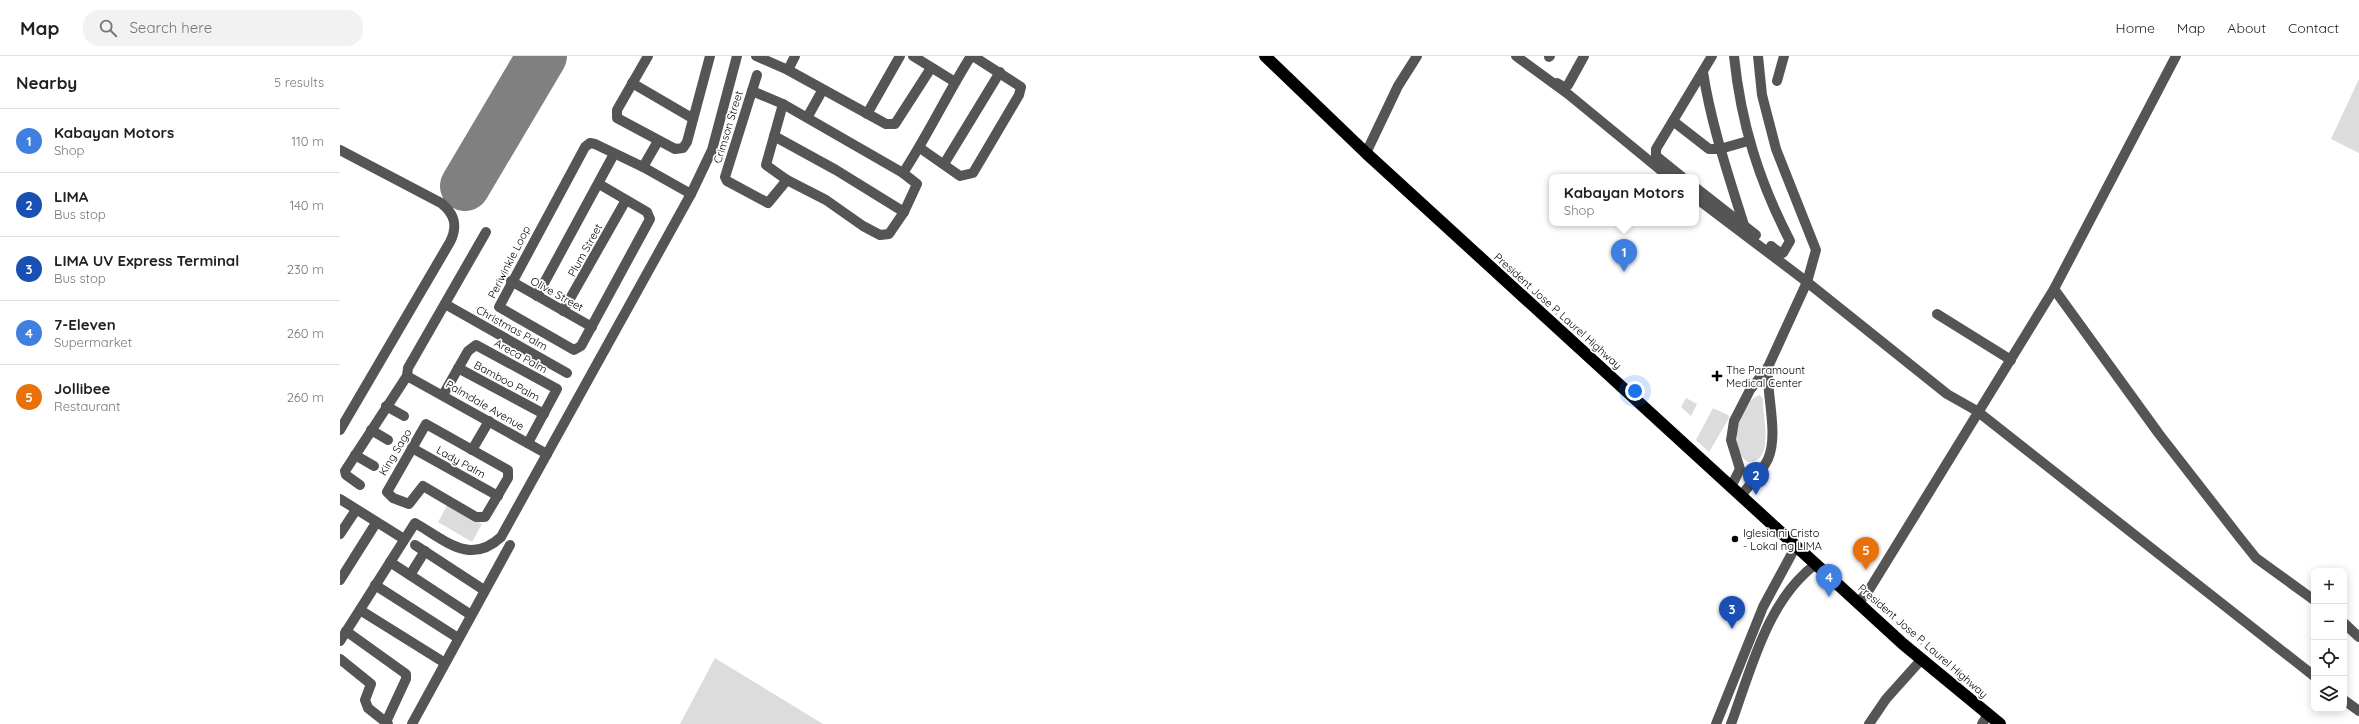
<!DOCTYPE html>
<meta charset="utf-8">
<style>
:root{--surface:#fff;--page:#f2f2f2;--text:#202124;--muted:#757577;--line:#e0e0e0;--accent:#0f766e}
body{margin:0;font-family:Quicksand,sans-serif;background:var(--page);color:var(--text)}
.controls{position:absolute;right:12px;bottom:12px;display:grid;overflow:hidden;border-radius:8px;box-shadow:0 2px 10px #0003}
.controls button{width:36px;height:36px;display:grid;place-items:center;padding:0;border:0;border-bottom:1px solid var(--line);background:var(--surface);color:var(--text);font:20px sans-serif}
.you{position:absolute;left:1295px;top:335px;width:14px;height:14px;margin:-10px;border:3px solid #fff;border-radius:50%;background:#1a73e8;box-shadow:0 0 0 6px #1a73e833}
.badge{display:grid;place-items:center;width:26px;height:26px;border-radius:50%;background:var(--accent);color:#fff;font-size:13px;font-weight:700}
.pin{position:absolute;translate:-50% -33px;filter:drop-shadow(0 1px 2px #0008)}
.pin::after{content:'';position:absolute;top:21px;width:14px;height:12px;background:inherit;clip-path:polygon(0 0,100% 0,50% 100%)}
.popup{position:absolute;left:1209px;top:118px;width:150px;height:52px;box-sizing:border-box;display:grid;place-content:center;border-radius:8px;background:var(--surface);filter:drop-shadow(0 1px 3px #0005);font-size:13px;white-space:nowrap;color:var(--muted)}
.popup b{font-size:15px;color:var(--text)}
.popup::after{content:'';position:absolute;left:50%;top:100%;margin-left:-8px;border:8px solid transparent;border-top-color:var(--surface)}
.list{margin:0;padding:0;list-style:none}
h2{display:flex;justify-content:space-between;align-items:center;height:52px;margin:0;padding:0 16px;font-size:17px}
h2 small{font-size:13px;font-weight:400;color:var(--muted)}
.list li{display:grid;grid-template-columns:26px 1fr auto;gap:12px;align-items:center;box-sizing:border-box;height:64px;padding:0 16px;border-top:1px solid var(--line)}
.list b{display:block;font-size:15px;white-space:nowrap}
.list p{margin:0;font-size:13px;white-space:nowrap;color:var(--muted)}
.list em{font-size:13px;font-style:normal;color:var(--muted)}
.icon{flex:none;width:22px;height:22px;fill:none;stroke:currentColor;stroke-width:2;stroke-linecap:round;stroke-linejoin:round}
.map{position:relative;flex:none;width:2019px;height:668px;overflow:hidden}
header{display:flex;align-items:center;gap:24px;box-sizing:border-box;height:56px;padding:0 20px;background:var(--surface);border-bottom:1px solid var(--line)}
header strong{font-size:19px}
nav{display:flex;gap:22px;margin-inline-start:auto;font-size:14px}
.search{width:280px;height:36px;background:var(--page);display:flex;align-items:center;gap:10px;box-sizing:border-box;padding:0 14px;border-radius:16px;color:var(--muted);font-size:15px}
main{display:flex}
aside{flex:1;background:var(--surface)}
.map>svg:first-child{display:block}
</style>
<header>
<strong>Map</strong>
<div class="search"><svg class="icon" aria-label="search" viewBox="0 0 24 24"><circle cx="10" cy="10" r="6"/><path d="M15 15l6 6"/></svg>Search here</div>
<nav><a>Home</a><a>Map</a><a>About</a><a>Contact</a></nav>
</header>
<main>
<aside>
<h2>Nearby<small>5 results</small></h2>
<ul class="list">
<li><span class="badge" style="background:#3f7fe0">1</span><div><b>Kabayan Motors</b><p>Shop</p></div><em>110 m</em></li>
<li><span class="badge" style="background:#1a4fb4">2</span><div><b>LIMA</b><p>Bus stop</p></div><em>140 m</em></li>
<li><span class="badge" style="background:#1a4fb4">3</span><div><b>LIMA UV Express Terminal</b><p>Bus stop</p></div><em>230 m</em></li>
<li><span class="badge" style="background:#3f7fe0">4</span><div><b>7-Eleven</b><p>Supermarket</p></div><em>260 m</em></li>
<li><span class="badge" style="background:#e8710a">5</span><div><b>Jollibee</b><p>Restaurant</p></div><em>260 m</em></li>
</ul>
</aside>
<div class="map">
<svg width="2019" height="668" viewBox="0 0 2019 668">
<rect width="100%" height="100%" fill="#fff"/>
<g fill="#dcdcdc">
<path d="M 2019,23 L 2019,97 L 1991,83 Z"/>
<path d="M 1420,339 L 1423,343 C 1422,359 1436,407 1408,406 C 1387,393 1398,345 1420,339 Z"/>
<path d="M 1346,342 L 1357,348 L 1351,360 L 1341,351 Z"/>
<path d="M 1373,352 L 1388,359 L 1389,362 L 1369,396 L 1356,384 Z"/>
<path d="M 108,448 L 142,468 L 132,486 L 98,466 Z"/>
<path d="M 375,602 L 383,607 L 483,668 L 340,668 Z"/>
</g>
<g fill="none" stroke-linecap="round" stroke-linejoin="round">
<path stroke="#808080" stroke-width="50" d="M 125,130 L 202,0"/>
<g stroke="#555" stroke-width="10">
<path d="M 308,0 L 277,54 L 277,62 L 335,93 L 343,92 L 347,86 L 370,0"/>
<path d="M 416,0 L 448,14 L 546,68 L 555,68 L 591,12"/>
<path d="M 573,0 L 615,26"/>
<path d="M 1176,0 L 1228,38 L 1329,121"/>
<path d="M 1394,0 C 1401,68 1419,125 1450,185 L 1443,197 L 1440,197 L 1431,190"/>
<path d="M 1209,1 L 1210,0"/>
<path d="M 448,14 L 455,0"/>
<path d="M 1363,16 C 1371,68 1388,118 1404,169"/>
<path d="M 417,19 L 385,121 L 387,125 L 428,147 L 447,124"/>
<path d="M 1437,25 L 1444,0"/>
<path d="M 292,27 L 352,62"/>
<path d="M 1217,27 L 1224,31 L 1228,29 L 1244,0"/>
<path d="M 412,35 L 443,48"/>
<path d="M 443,48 L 563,117 L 577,128 L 564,156 L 549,178 L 540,179 L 523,170 L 486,144 L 447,124 L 426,109 Z"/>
<path d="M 527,58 L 560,0"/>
<path d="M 468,60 L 482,35"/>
<path d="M 1333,65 L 1369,93 L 1380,93 L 1408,85"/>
<path d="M 434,80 L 496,114 L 564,156"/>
<path d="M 580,92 L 620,120 L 633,117 L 679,39 L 681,31 L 633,0"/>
<path d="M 0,94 L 101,147 C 115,158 118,170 110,186 L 0,374"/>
<path d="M 1026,97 L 1058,30 L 1077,0"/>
<path d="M 604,108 L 660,16"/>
<path d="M 303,111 L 318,85"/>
<path d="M 563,117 C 588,79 607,38 631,0"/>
<path d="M 1342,121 L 1316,100 L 1316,93 L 1372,0"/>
<path d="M 259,128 L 307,156 L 310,163 L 241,290 L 234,294 L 159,251 L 245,91 L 250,87 L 255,88 L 303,111 L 351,138"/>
<path d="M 1356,132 L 1416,179"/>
<path d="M 1356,142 L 1467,226 L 1607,338 L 1637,355 L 1974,620"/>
<path d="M 171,225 L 252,271"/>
<path d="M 1714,233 L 1819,378 L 1900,482 L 1916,502 L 1974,544"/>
<path d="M 197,240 L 274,98"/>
<path d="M 105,248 L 227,317"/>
<path d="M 223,255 L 286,144"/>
<path d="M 1597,258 L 1671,304"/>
<path d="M 118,312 L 204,358"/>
<path d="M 67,320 L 68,312 L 146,176"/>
<path d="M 103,339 L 128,295 L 136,289 L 217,333 L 188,387"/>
<path d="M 46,350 L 64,360"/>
<path d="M 86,368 L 168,414 L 168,422 L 145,461 L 136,461 L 83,430 L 69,448 L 53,442 L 47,436 Z"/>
<path d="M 31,374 L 48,384"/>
<path d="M 72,392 L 158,440"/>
<path d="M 132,394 L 149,365"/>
<path d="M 15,399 L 34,410"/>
<path d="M 20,429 L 6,419 L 5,415 L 67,320 L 207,398"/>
<path d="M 1391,431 L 1400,413 L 1391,384 L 1394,365 L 1410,334 L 1428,311 L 1467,226 L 1476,194 L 1436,93 L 1422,39 L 1418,0"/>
<path d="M 1401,440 C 1410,428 1422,416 1428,403 C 1439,378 1426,338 1428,311"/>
<path d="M 0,443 L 64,483"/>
<path d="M 0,478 L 16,454"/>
<path d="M 75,489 L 144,534"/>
<path d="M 50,506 L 131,559"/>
<path d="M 70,519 L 85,495"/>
<path d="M 0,524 L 36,467"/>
<path d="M 35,529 L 118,582"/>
<path d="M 1518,547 L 1529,534 L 1714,233 L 1836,0"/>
<path d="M 20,554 L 105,607"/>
<path d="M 2004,567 L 2019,581"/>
<path d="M 6,575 L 66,618 L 66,623 L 46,666"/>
<path d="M 0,585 L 75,467 C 105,484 130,510 161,481 L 351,138 L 372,94 L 397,0"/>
<path d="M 0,603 L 31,628 L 25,644 L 28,652 L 48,668"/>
<path d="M 2004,644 L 2019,655"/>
<path d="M 72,668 L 170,489"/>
<path d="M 1376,668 L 1423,551 L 1456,490"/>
<path d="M 1391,668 C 1411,614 1427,544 1476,508"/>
<path d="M 1529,668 L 1546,643 L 1581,604"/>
<path d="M 1642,668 L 1648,658"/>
</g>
<path stroke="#000" stroke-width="12" d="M 925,0 L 1026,97 L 1563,588 L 1660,668"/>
</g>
<g fill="#000" stroke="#fff" stroke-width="1.5">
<path d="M1375 314h4v4h4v4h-4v4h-4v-4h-4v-4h4z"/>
<circle cx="1395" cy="483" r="4"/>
</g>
<g text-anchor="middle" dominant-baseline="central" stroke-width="3.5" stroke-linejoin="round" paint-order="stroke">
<g font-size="11" fill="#000" stroke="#fff">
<text transform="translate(388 71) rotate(-73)">Crimson Street</text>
<text transform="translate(245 194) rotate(-61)">Plum Street</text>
<text transform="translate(169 206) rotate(-63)">Periwinkle Loop</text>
<text transform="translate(217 238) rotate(29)">Olive Street</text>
<text transform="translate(1218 255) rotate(42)">President Jose P. Laurel Highway</text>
<text transform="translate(172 272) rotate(29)">Christmas Palm</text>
<text transform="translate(181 300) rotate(29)">Areca Palm</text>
<text transform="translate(167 325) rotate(28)">Bamboo Palm</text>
<text transform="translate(145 349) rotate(30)">Palmdale Avenue</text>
<text transform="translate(55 396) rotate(-59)">King Sago</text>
<text transform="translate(121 406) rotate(29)">Lady Palm</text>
<text transform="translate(1583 585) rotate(41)">President Jose P. Laurel Highway</text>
</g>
<g font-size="11" fill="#000" stroke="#fff" text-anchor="start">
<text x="1386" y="314">The Paramount<tspan x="1386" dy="13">Medical Center</tspan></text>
<text x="1403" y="477">Iglesia ni Cristo<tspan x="1403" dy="13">- Lokal ng LIMA</tspan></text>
</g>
</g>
</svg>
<div class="controls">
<button>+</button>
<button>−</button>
<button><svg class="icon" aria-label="locate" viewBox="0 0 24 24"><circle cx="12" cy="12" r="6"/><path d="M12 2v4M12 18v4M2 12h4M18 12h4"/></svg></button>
<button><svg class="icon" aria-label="layers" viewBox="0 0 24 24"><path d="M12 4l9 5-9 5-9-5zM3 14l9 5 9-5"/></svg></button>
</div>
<div class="you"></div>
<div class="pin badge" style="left:1284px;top:216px;background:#3f7fe0">1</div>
<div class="popup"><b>Kabayan Motors</b>Shop</div>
<div class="pin badge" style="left:1416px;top:439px;background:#1a4fb4">2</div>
<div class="pin badge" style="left:1392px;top:573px;background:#1a4fb4">3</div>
<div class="pin badge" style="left:1489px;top:541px;background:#3f7fe0">4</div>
<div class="pin badge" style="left:1526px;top:514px;background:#e8710a">5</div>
</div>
</main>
